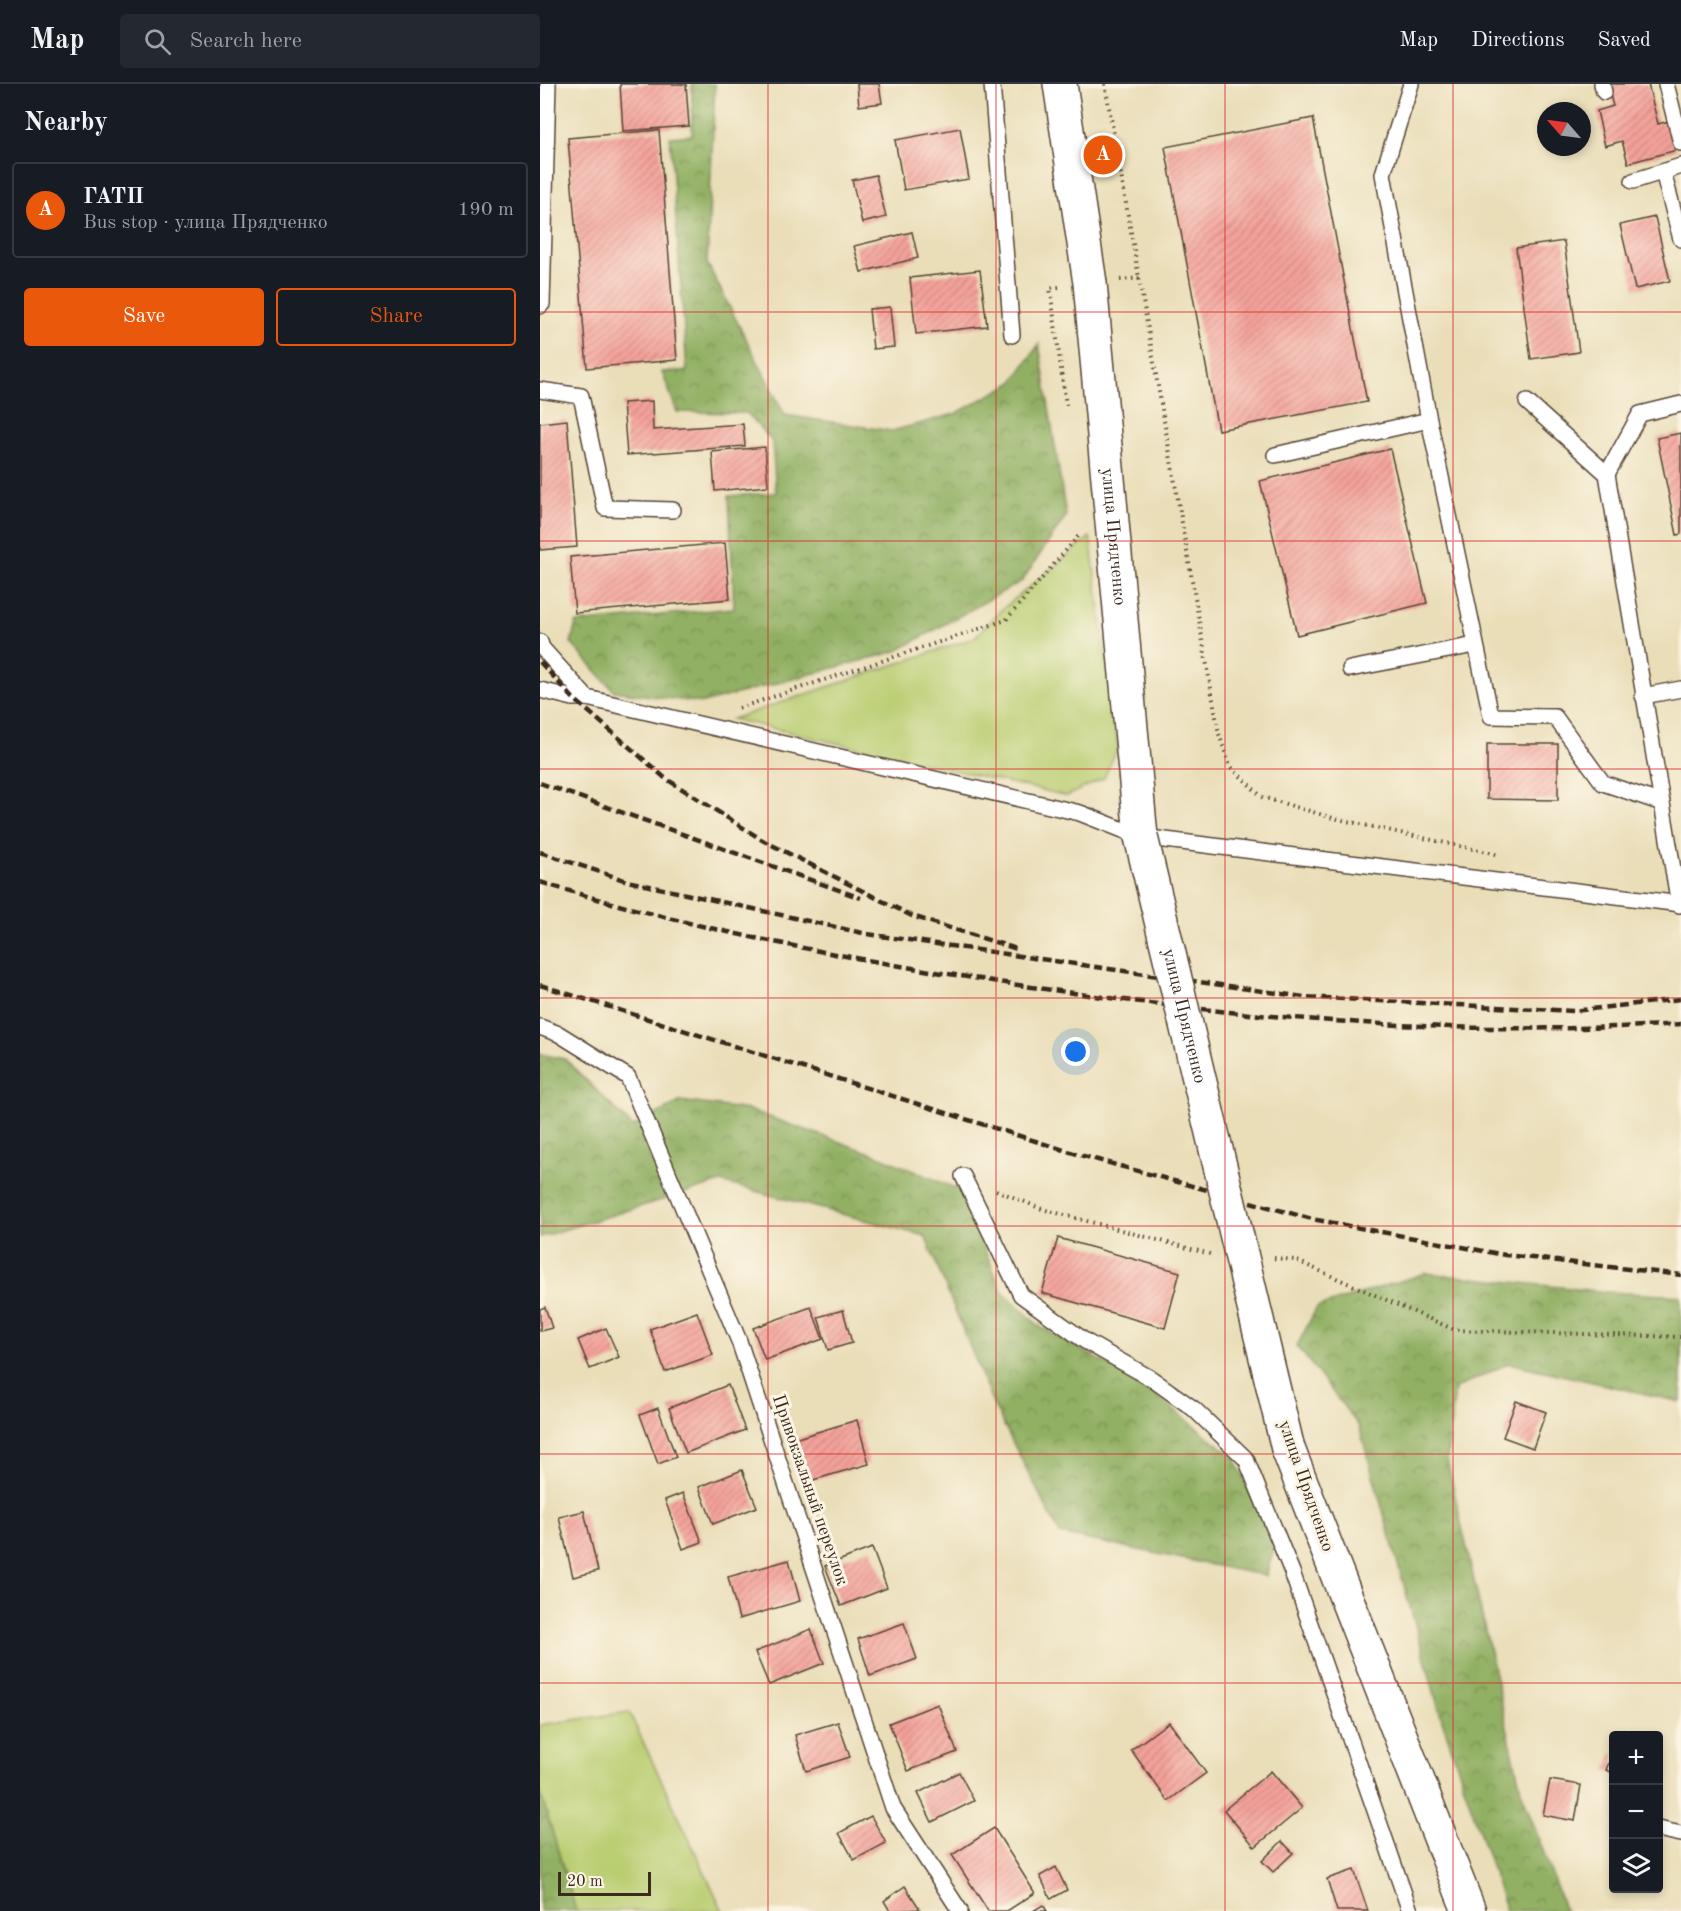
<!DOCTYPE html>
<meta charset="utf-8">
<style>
:root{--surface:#171b24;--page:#242831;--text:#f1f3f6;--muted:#9ea1a6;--line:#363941;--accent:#ea580c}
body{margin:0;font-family:"Old Standard TT",serif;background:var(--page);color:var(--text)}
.controls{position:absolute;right:18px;bottom:18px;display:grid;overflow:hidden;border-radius:6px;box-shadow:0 3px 9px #0003}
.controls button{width:54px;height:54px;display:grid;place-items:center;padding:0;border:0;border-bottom:2px solid var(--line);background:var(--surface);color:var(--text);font:30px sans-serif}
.compass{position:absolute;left:997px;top:18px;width:54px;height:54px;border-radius:50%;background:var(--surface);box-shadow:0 3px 9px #0003;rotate:298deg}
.scale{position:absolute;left:18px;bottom:15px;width:93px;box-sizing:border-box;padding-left:6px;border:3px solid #3b2a1e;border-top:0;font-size:16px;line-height:21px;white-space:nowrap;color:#3b2a1e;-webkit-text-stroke:4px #fcf5e5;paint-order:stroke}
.you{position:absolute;left:536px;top:968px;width:21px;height:21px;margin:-15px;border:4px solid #fff;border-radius:50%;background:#1a73e8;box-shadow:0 0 0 9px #1a73e833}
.badge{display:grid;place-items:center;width:39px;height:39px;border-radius:50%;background:var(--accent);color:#fff;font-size:20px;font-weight:700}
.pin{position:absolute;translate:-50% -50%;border:3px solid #fff;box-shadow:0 2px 6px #0006}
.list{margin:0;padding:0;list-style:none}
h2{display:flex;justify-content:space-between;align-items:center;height:78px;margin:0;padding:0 24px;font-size:26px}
h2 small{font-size:20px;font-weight:400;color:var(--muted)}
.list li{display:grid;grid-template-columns:39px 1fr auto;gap:18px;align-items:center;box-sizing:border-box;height:96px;margin:0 12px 12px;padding:0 12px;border:2px solid var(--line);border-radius:6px}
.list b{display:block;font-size:22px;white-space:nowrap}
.list p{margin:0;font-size:20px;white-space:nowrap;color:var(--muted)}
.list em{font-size:20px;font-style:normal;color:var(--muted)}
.actions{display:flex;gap:12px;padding:18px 24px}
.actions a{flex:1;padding:14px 0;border:2px solid var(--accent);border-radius:6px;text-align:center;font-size:21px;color:var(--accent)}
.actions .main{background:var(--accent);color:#fff}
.icon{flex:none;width:33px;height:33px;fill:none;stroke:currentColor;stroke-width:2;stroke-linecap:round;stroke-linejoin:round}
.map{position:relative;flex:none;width:1141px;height:1827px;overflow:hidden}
header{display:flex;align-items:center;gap:36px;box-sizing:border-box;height:84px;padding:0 30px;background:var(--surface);border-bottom:2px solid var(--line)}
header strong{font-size:28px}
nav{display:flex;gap:33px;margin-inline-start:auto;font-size:21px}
.search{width:420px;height:54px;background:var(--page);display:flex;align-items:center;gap:15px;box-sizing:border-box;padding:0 21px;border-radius:6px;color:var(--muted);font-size:22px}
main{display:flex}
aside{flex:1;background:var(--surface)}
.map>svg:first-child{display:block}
</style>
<header>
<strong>Map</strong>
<div class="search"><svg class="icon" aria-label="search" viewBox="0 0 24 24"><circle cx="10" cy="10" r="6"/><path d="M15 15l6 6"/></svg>Search here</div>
<nav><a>Map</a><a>Directions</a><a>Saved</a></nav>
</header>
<main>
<aside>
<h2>Nearby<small></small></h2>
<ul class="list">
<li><span class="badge">A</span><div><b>ГАТП</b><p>Bus stop · улица Прядченко</p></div><em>190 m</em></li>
</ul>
<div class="actions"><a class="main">Save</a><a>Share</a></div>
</aside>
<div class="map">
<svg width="1141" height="1827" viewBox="0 0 1141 1827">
<defs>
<pattern id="forest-crowns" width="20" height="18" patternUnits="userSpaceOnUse" patternTransform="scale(1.5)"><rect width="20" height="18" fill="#92b063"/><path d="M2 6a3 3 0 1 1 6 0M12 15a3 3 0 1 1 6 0" fill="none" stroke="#788f51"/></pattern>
<pattern id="building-hatch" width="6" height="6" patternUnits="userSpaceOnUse" patternTransform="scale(1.5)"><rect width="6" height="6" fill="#f5a39b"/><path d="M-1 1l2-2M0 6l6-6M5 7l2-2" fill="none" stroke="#c8857e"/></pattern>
</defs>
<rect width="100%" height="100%" fill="#fcf5e5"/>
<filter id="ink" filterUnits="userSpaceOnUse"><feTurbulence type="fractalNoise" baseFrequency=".0167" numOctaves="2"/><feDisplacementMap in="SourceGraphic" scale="12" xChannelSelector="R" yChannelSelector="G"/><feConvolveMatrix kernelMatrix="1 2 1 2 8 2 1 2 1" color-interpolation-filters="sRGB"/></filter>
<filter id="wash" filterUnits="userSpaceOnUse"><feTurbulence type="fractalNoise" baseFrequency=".008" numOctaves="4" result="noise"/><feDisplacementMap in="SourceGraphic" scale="24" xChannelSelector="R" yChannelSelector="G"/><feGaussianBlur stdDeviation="1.35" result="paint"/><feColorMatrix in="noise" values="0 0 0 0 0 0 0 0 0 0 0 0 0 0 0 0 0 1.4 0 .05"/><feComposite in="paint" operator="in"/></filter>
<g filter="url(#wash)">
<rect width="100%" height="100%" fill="#eadeb9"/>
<g fill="#b9cd71" stroke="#7a7c48" stroke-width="1.5">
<path d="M 550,453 L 578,663 L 564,694 L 527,712 L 192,635 L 434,554 L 460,527 Z"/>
<path d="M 89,1628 L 183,1827 L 36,1827 L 0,1707 L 0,1641 Z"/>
</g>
<g fill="url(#forest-crowns)" stroke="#666d40" stroke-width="1.5">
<path d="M 152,0 L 175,0 L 167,179 L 245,331 L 352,347 L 415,330 L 472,299 L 499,260 L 526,432 L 482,497 L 357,567 L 163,619 L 74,607 L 31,559 L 36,539 L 194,524 L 189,412 L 236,409 L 232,357 L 207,329 L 137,328 L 122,288 L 147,287 L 130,53 L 152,51 Z"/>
<path d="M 0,970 L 25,975 L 93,1043 L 141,1017 L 209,1026 L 331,1069 L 420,1106 L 462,1207 L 500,1243 L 599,1298 L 695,1374 L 734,1464 L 726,1492 L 520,1450 L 454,1322 L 385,1152 L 181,1098 L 0,1153 Z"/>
<path d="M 886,1189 L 1067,1208 L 1141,1212 L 1141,1318 L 969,1279 L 915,1305 L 907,1376 L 981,1706 L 1025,1827 L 966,1827 L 902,1636 L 819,1342 L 757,1262 L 777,1223 Z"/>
<path d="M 0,1707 L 36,1827 L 0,1827 Z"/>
</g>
<g id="blocks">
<g fill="url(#building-hatch)">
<path d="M 80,0 L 146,0 L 149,42 L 83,47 Z"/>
<path d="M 317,0 L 339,0 L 342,19 L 319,22 Z"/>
<path d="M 1067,0 L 1108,0 L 1118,40 L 1129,37 L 1137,66 L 1088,79 L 1082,57 L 1065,62 L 1057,27 L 1073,22 Z"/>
<path d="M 773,34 L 827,318 L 678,346 L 625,63 Z"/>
<path d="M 420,44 L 429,95 L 364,106 L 355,56 Z"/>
<path d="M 119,46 L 137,276 L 47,284 L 28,54 Z"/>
<path d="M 336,91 L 346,133 L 322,139 L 312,96 Z"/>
<path d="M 1115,133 L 1130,197 L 1095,205 L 1080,141 Z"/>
<path d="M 372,148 L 378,174 L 321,188 L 314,162 Z"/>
<path d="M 1024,157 L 1039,268 L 991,275 L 976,164 Z"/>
<path d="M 440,186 L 447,242 L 376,250 L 370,194 Z"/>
<path d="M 350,223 L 354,263 L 333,265 L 329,225 Z"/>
<path d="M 112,317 L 113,346 L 203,340 L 205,362 L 87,371 L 83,319 Z"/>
<path d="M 27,336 L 37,463 L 0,466 L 0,339 Z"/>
<path d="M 1141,349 L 1141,450 L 1137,451 L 1117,354 Z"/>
<path d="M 225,363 L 228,402 L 175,407 L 172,368 Z"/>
<path d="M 850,365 L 887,519 L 757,551 L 720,397 Z"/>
<path d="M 185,459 L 190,515 L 35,529 L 30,473 Z"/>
<path d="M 947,660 L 1018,660 L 1018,716 L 947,715 Z"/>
<path d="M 518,1154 L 640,1188 L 625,1244 L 502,1209 Z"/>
<path d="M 5,1223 L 12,1244 L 0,1247 L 0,1225 Z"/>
<path d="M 271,1223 L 283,1255 L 225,1276 L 213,1244 Z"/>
<path d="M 303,1226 L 312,1259 L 288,1266 L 278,1233 Z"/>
<path d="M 157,1228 L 173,1271 L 125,1288 L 110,1245 Z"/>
<path d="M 66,1244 L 79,1273 L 50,1285 L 38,1256 Z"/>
<path d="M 188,1301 L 205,1346 L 146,1369 L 129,1324 Z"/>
<path d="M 976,1317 L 1006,1328 L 993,1364 L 963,1353 Z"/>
<path d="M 118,1324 L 136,1373 L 118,1380 L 100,1331 Z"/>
<path d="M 317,1336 L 329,1380 L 266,1398 L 254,1355 Z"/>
<path d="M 202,1386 L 217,1423 L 173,1440 L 159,1403 Z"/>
<path d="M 143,1409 L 162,1458 L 143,1465 L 125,1416 Z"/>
<path d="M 44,1427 L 58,1487 L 33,1493 L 19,1433 Z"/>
<path d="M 332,1464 L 347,1504 L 301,1522 L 285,1482 Z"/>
<path d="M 249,1476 L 260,1517 L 199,1535 L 188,1493 Z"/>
<path d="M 364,1539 L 377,1575 L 330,1592 L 318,1555 Z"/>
<path d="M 271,1545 L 284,1579 L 229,1601 L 215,1568 Z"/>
<path d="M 398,1620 L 417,1668 L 368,1687 L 349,1639 Z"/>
<path d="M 298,1638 L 310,1673 L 266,1687 L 255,1651 Z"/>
<path d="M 629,1638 L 666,1689 L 628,1717 L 591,1666 Z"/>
<path d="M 1083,1646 L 1095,1651 L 1095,1652 L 1081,1652 Z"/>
<path d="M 1073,1669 L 1074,1669 L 1074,1689 L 1066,1686 Z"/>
<path d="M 731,1687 L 762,1724 L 715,1763 L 684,1726 Z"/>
<path d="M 419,1688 L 434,1717 L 392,1738 L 378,1709 Z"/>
<path d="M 1010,1696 L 1041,1701 L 1035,1737 L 1003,1731 Z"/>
<path d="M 331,1732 L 346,1759 L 314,1776 L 299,1749 Z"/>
<path d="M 454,1744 L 495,1809 L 467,1827 L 448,1827 L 412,1771 Z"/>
<path d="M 742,1757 L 753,1769 L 733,1788 L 722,1777 Z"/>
<path d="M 516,1783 L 527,1806 L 511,1815 L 500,1792 Z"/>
<path d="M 814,1786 L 828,1827 L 797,1827 L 787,1795 Z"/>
<path d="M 365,1802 L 380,1825 L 350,1827 L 344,1817 Z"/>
<path d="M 503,1821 L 507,1827 L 493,1827 Z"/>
</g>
</g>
</g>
<g filter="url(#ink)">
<use href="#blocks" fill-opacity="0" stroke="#554535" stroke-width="1.5"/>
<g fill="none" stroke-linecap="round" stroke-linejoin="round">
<g stroke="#554535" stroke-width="18">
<g id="lane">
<path d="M 452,0 L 472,251"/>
<path d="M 871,0 L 843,90 L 889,336 L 951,632 L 1015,633 L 1063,699 L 1122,719 L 1139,821"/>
<path d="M 1062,0 L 1064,8"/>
<path d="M 1126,0 L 1141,59"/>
<path d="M 1123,88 L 1141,155"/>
<path d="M 1093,97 L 1141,82"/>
<path d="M 0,222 L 2,220 L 8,0"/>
<path d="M 0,306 L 41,312 L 65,424 L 133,426"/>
<path d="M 987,318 L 1067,390 L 1122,719"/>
<path d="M 735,371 L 889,336"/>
<path d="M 1067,390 L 1100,330 L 1141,320"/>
<path d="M 0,558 L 2,564 L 47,614"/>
<path d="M 810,585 L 935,561"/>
<path d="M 0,606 L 33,614 L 47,614 L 540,729 L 601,753 L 1141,820"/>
<path d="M 1103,612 L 1141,605"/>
<path d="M 0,943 L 19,950 L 88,993 L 199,1257 L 353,1724 L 420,1827"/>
<path d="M 423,1092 L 481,1211 L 545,1257 L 612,1295 L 654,1325 L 706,1375 L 752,1488 L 870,1827"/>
<path d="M 1118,1745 L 1141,1750"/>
</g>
</g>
<g stroke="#554535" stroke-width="36">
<g id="primary">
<path id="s1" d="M 520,0 L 550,199 L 601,753"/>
<path d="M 748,1365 L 929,1827"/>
</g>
</g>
<g stroke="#554535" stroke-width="4" stroke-dasharray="1.5 4.5" stroke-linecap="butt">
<path d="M 565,0 L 679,650 L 690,682 L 722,713 L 793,734 L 960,771"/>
<path d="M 580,196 L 600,194"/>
<path d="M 519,203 L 510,204 L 526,321"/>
<path d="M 199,624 L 466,536 L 540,450"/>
<path d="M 456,1106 L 502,1125 L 670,1170"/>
<path d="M 734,1174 L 755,1176 L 915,1246 L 1141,1253"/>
</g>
<use href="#lane" stroke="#fff" stroke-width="15"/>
<use href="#primary" stroke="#fff" stroke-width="33"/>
<g stroke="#3b2a1e" stroke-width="4.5" stroke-dasharray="9 4.5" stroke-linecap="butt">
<path d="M 0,578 L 33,614 L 125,694 L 224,757 L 372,832 L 477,865"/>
<path d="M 0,699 L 321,814"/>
<path d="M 0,768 L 87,797 L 327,850 L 764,913 L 1034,927 L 1141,915"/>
<path d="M 0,798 C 150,845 304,874 459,898 C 684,933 913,954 1141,940"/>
<path d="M 0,901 L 540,1071 L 772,1135 L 965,1171 L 1141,1191"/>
</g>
<g stroke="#554535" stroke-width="36" stroke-linecap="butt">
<g id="primary-bridge">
<path id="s2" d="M 601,753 L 748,1365"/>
</g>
</g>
<use href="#primary-bridge" stroke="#fff" stroke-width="33"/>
</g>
</g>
<path fill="none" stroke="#d62828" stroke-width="1.5" stroke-opacity="0.55" d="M 228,0 L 228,1827M 456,0 L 456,1827M 685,0 L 685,1827M 913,0 L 913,1827M 0,228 L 1141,228M 0,457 L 1141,457M 0,685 L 1141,685M 0,914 L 1141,914M 0,1142 L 1141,1142M 0,1370 L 1141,1370M 0,1599 L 1141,1599"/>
<g text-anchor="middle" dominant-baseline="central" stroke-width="6" stroke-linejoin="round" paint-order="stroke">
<g font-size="18" fill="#3b2a1e" stroke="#fcf5e5">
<text stroke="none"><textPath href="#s1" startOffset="456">улица Прядченко</textPath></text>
<text stroke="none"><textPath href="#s2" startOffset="184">улица Прядченко</textPath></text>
<text transform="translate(766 1402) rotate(71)">улица Прядченко</text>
<text transform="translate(270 1406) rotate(71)">Привокзальный переулок</text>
</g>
</g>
</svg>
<div class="controls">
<button>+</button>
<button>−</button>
<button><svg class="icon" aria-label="layers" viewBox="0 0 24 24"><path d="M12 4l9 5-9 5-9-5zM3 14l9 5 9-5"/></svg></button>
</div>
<svg class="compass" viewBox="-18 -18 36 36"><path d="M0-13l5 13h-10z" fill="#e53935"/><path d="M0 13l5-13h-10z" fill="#9ea1a6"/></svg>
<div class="scale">20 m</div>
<div class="you"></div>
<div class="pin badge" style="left:563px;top:71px">A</div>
</div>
</main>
